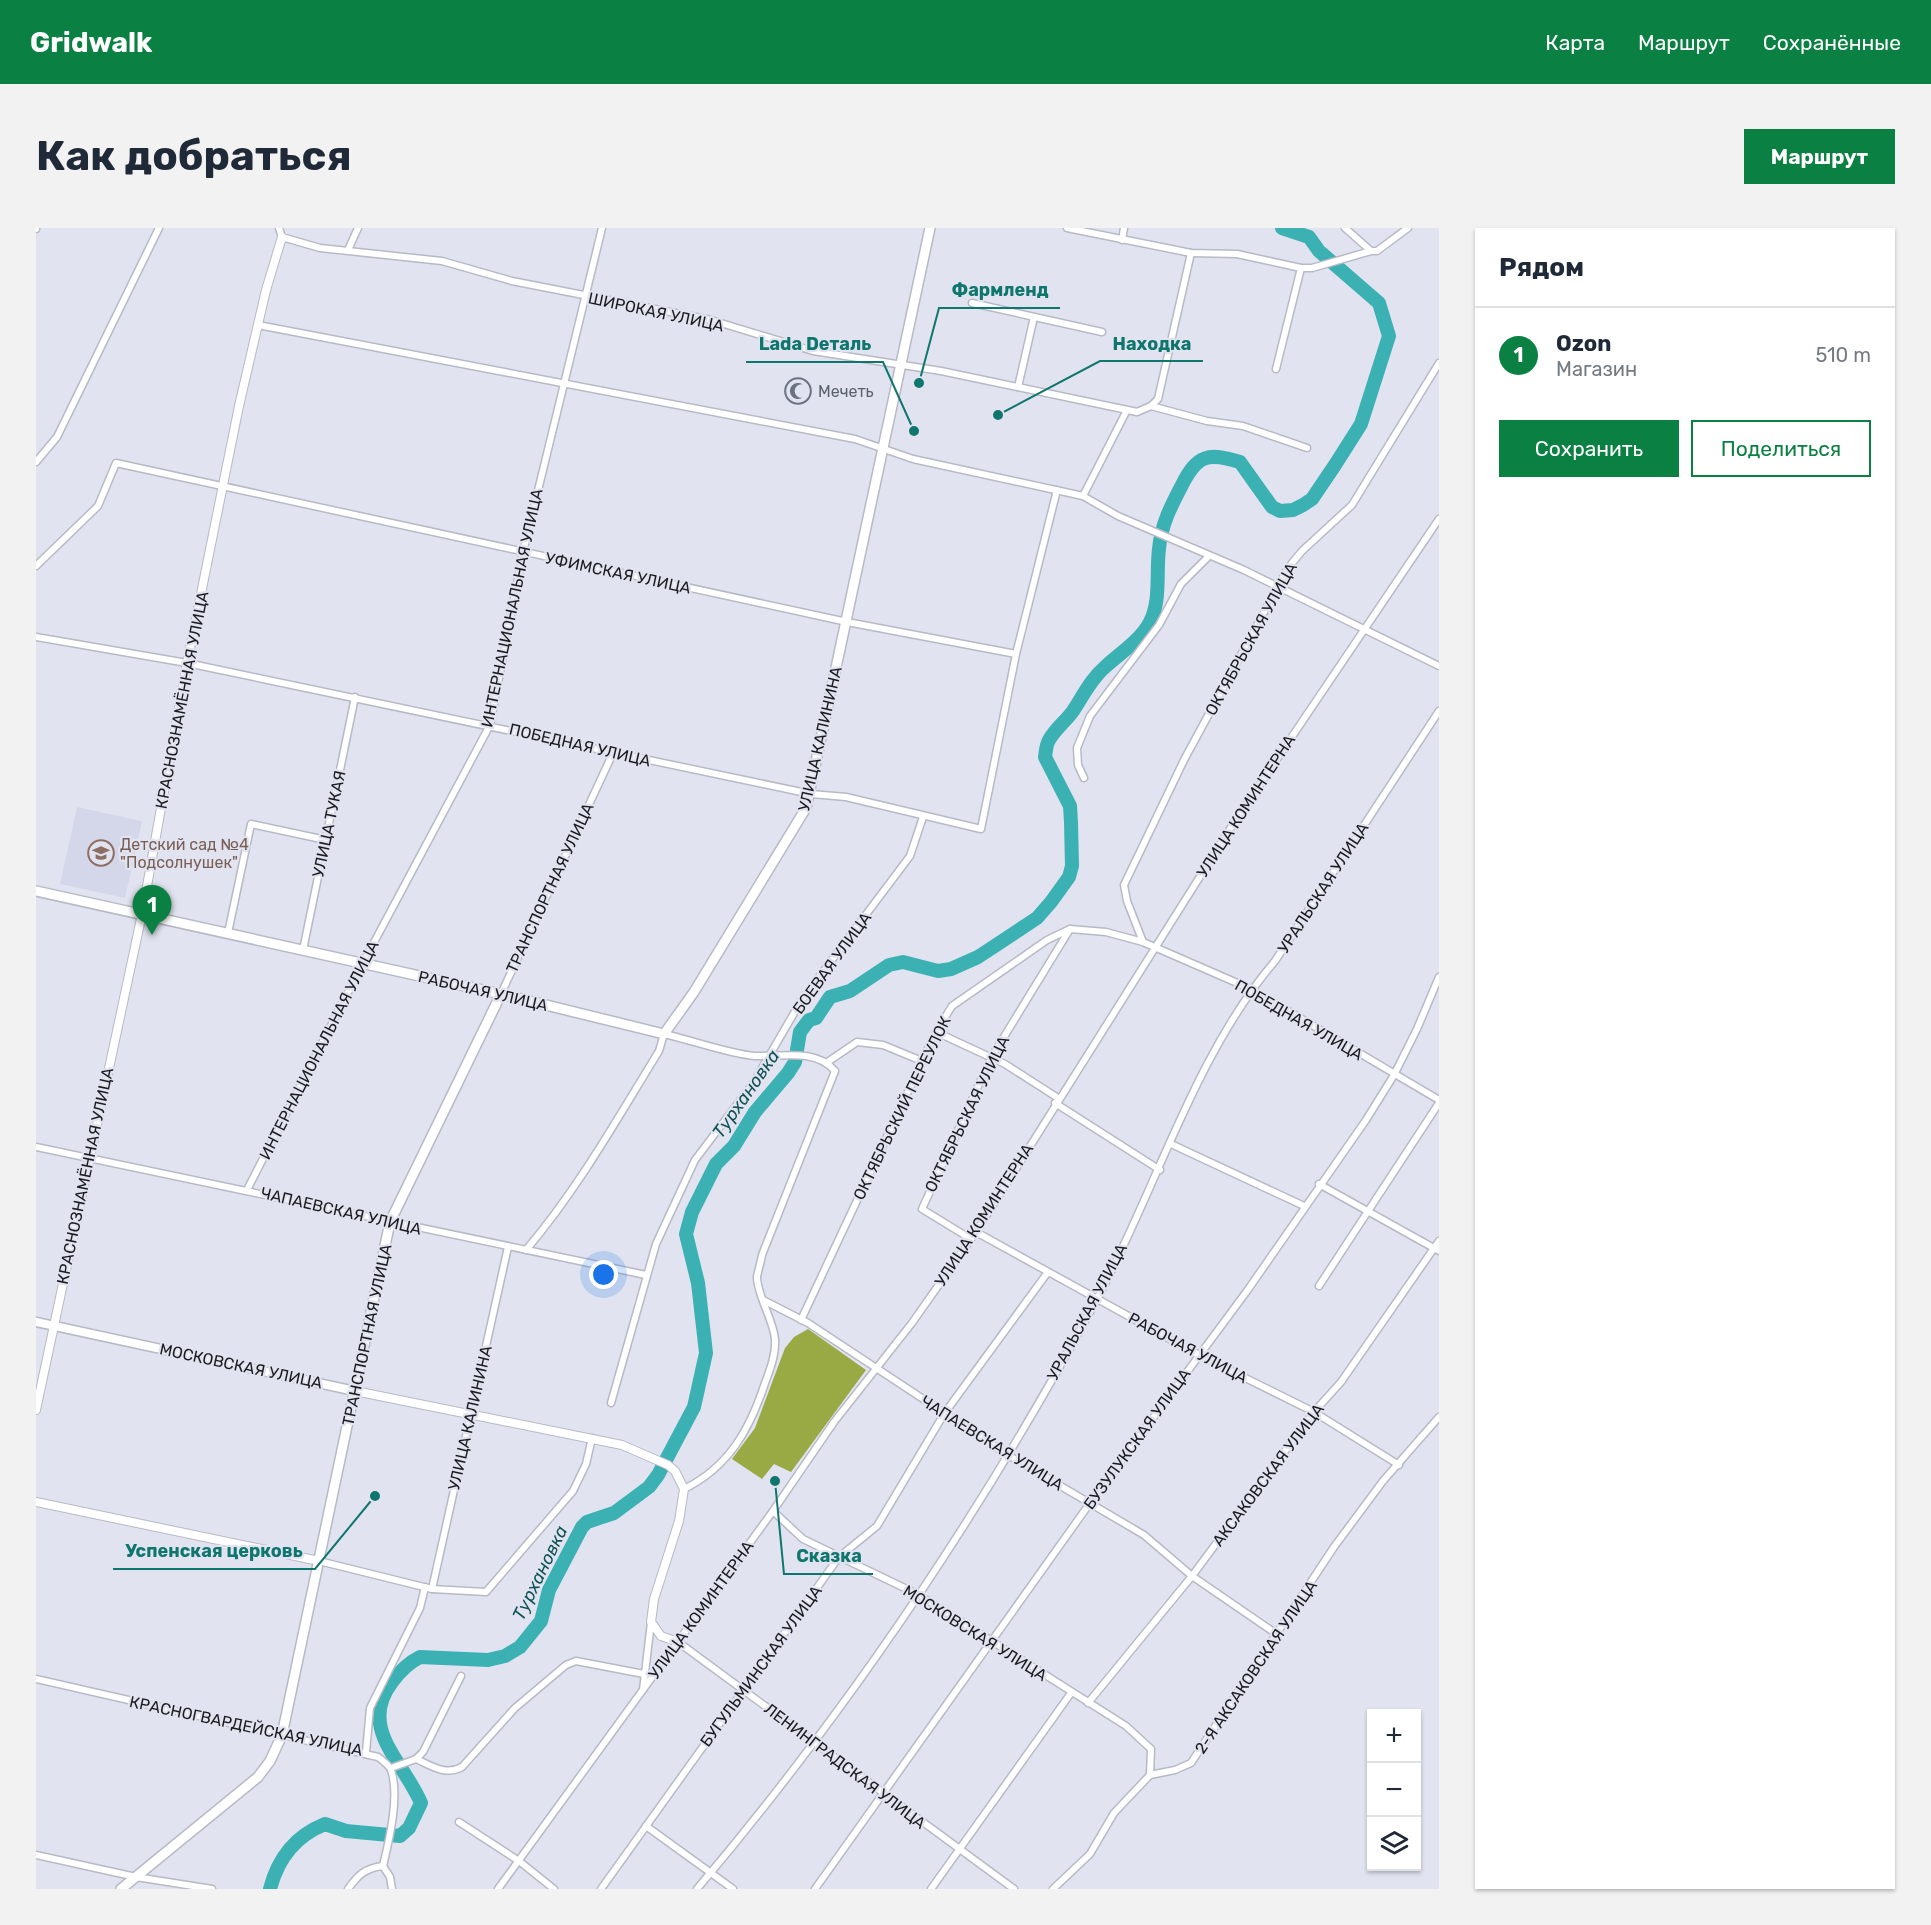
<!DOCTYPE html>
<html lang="ru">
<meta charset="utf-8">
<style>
:root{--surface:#fff;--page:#f2f2f3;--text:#1f2937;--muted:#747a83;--line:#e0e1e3;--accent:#0b8043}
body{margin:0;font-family:Rubik,sans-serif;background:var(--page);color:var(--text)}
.controls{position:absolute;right:18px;bottom:18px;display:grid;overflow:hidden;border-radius:0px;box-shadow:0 2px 4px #0004}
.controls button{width:54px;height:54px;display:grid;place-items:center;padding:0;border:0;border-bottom:2px solid var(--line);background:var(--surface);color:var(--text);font:30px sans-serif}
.you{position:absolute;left:568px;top:1047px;width:21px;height:21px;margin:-15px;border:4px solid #fff;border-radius:50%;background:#1a73e8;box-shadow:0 0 0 9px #1a73e833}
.badge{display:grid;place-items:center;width:39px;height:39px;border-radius:50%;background:var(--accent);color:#fff;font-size:20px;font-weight:700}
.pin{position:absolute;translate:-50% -50px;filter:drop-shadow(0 2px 3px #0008)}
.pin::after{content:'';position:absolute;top:32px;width:21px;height:18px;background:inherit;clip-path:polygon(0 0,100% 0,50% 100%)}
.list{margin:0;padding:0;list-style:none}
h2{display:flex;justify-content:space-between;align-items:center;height:78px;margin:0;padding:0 24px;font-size:26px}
h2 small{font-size:20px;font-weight:400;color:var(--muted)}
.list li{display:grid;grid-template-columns:39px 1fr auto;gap:18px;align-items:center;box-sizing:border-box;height:96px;padding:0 24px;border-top:2px solid var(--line)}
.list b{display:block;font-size:22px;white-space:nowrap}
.list p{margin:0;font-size:20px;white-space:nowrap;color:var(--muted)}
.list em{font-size:20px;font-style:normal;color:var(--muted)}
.actions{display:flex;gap:12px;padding:18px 24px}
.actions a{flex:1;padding:14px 0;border:2px solid var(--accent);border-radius:0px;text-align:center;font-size:21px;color:var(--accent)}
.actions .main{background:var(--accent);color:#fff}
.icon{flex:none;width:33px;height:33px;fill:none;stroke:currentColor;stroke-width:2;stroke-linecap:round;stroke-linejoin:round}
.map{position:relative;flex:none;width:1403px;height:1661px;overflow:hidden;border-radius:0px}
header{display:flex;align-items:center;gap:36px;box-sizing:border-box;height:84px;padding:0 30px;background:var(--accent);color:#fff}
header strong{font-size:28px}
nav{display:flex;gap:33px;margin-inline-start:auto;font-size:21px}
.intro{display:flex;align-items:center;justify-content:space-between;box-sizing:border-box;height:144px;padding:0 36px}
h1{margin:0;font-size:42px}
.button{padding:15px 27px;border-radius:0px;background:var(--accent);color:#fff;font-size:21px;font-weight:700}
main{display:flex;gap:36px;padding:0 36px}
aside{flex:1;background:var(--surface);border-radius:0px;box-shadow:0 2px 4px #0004}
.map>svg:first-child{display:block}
</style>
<header>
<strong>Gridwalk</strong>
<nav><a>Карта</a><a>Маршрут</a><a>Сохранённые</a></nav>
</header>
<div class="intro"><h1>Как добраться</h1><a class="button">Маршрут</a></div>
<main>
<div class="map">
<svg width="1403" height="1661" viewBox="0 0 1403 1661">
<rect width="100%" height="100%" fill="#e1e4f0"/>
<path fill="#d4d7ea" d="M 41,579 L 106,593 L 89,670 L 24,656 Z"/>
<path fill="#99a944" d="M 772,1101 L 830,1142 L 755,1244 L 738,1236 L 726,1251 L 696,1231 L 719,1200 L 749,1120 L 758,1109 Z"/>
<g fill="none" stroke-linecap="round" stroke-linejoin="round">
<path stroke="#3cb1b4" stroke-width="14" d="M 234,1661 C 242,1630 259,1608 289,1596 L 310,1603 L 364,1608 L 373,1600 L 385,1575 C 368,1534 321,1500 356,1454 C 364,1443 372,1435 384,1429 L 452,1432 L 469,1428 L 484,1419 L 505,1393 L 513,1362 L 546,1299 L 551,1294 L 578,1285 L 613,1259 L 622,1247 L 658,1179 L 670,1125 L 662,1055 L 650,1006 L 656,984 L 680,936 L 698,918 L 719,884 L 752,845 L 759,834 L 764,804 L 773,792 L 780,790 L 794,769 L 814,763 L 853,737 L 867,734 L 902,743 L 915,741 L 942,729 L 1001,690 L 1015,674 L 1033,649 L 1036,638 L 1035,594 L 1034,578 L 1009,529 C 1010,523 1010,517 1013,512 C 1019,501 1030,493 1037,483 C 1047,468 1055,451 1069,439 C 1084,425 1104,413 1114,394 C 1125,373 1120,344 1123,321 C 1125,297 1135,278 1146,257 C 1161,227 1172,224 1204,234 L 1236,279 L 1244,283 L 1257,282 L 1267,277 L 1276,271 L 1299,237 L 1325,196 L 1353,108 L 1343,75 L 1283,23 L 1273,9 L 1246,0"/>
<g stroke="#b7b9c5" stroke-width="9">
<g id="minor">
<path d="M 243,0 L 246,9 L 284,20 L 406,33 L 476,53 L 675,92 L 777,123 L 905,143 L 1101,184 L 1115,178 L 1171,193 L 1207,198 L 1271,220"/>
<path d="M 1031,0 L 1155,25 L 1201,26 L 1265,40 L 1276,40 L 1335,23"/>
<path d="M 1309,0 L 1335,23 L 1341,23 L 1372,0"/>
<path d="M 0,1 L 0,0"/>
<path d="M 1086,12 L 1088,0"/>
<path d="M 312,22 L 322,0"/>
<path d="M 936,75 L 1066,104"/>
<path d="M 222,97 L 819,211 L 877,231 L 1047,268 L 1082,288 L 1208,342 L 1403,438"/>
<path d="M 1240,141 L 1265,40"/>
<path d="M 982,159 L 998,89"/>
<path d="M 1115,178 L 1122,171 L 1155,25"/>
<path d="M 0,234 L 21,209 L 123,0"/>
<path d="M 1047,268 L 1091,182"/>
<path d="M 0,338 L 62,278 L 80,235 L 811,394 L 980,426"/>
<path d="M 0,409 L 151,435 L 775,566 L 810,569 L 945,601 L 980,426 L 1021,262"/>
<path d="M 1048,550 L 1042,537 L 1041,520 L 1054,488 L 1123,397 L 1145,356 L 1173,328"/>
<path d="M 192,705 L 215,596 L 290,612"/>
<path d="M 1107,714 L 1091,673 L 1088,657 L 1148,532 L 1252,340 L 1266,323 L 1316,277 L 1403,135"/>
<path d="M 267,722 L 319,469"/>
<path d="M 465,766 L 577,525"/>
<path d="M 900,804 L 969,836 L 1022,870"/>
<path d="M 790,835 L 821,814 L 847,817 L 886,833"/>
<path d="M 1019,875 L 1124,942"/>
<path d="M 1135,916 L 1268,978"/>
<path d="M 0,919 L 610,1047"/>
<path d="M 1283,956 L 1403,1023"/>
<path d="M 211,962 L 327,735 L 454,497 L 487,324 L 566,0"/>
<path d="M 940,1004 L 1163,1127 L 1278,1184 L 1363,1237"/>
<path d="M 935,1011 L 886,981 L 955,830 L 1034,701"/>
<path d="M 490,1022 C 542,961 581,891 623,823 L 628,806 C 655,812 693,826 719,828 C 745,829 780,820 799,843 L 726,1027 C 725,1034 722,1042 721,1049 C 721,1067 737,1091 739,1111 C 740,1126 734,1142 729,1155 C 714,1201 693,1239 648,1261"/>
<path d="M 1283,1058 L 1403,875"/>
<path d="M 729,1073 L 772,1095 L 972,1227 L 1108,1307 L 1156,1348 L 1239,1405"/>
<path d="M 765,1092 L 900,804 L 916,778 L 1011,712 L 1034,701 L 1070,704 L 1107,714 L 1215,761 L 1403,872"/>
<path d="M 575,1175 L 620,1016 L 659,932 L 718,854 L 765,773 L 874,628 L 887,589"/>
<path d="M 737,1283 L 767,1311 L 883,1367 L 1090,1498 L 1115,1521 L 1114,1547"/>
<path d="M 283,1333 L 396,1361 L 450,1364 L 537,1263 L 550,1236 L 556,1210"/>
<path d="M 396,1361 L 472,1019"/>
<path d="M 642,1414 L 978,1661"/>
<path d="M 0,1451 L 342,1529 C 347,1533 353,1537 355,1542 C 364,1568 353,1613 347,1638"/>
<path d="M 607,1462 L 615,1394"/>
<path d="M 1052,1475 L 1156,1348 L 1278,1184 L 1305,1154 L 1403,1013"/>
<path d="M 330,1524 L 334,1480 L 384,1380 L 389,1359"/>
<path d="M 380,1531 C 396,1538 409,1548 426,1539 L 479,1480 L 530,1437 L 540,1433 L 608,1446"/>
<path d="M 355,1540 L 380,1531 L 387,1524 L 425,1448"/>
<path d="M 423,1594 L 483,1633 L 518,1661"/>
<path d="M 610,1598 L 697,1661"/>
<path d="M 0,1627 L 100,1649 L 176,1661"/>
<path d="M 347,1638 L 354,1649 L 356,1661"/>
<path d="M 312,1661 C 322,1647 329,1640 347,1638"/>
<path d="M 462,1661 L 737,1283 L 798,1194 L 876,1095 L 940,1004 L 1199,593 L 1403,291"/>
<path d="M 565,1661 L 803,1329 L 841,1298 L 908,1186 L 1012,1044"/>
<path d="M 661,1661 C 814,1480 947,1282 1060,1073 C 1119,964 1159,826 1239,733 L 1403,483"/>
<path d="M 779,1661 L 1054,1275 L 1211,1063 L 1330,892 L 1358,847 L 1381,801 L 1403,749"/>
<path d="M 895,1661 L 1035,1465"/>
<path d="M 1017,1661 L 1054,1626 L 1078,1585 L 1114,1547 L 1139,1542 L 1155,1535 L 1298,1319 L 1347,1253 L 1403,1189"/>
</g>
</g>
<g stroke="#b7b9c5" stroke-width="10">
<g id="tertiary">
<path d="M 319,1163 L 586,1217 L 632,1237 L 639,1243 L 648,1261 L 643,1293 L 618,1371 L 615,1394 L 625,1408 L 642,1414"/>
<path d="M 0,1182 L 106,686 L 151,435 L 203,178 L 230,62 L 246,9"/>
<path d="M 0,1274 L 283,1333"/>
</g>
</g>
<g stroke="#b7b9c5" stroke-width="11">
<path id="secondary" d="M 0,1094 L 319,1163"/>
</g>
<g stroke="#b7b9c5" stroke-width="12">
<g id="primary">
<path d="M 0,663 L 465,766 L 628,806 L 658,764 L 770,580 L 894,0"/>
<path d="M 85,1661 L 222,1549 L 234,1533 L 246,1507 L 354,994 L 465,766"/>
</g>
</g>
<use href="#minor" stroke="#fff" stroke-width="6"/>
<use href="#tertiary" stroke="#fff" stroke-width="8"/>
<use href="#secondary" stroke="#fff" stroke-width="8"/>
<use href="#primary" stroke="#fff" stroke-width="9"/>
</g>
<defs>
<g id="mosque-ring" transform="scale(1.35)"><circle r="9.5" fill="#e1e4f0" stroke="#6b7280" stroke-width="1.5"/><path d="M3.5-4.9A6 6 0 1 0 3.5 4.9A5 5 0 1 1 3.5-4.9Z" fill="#6b7280"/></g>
<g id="school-ring" transform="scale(1.35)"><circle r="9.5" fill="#e1e4f0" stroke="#8d6e63" stroke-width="1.5"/><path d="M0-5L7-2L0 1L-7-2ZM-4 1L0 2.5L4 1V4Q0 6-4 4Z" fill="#8d6e63"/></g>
</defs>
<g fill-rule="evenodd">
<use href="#mosque-ring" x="762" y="163"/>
<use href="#school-ring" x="65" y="625"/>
</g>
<g text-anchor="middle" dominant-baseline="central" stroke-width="4.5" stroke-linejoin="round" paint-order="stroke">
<g font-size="16" fill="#1b1c20" stroke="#e1e4f0">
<text transform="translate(620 84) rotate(12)">ШИРОКАЯ УЛИЦА</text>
<text transform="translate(582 345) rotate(12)">УФИМСКАЯ УЛИЦА</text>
<text transform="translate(476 380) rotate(-78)">ИНТЕРНАЦИОНАЛЬНАЯ УЛИЦА</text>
<text transform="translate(1215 411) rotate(-61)">ОКТЯБРЬСКАЯ УЛИЦА</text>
<text transform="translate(146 472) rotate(-79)">КРАСНОЗНАМЁННАЯ УЛИЦА</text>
<text transform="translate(784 511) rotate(-77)">УЛИЦА КАЛИНИНА</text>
<text transform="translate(544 517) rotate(13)">ПОБЕДНАЯ УЛИЦА</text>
<text transform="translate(1210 578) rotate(-57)">УЛИЦА КОМИНТЕРНА</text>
<text transform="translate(293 596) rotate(-78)">УЛИЦА ТУКАЯ</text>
<text transform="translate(514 660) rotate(-65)">ТРАНСПОРТНАЯ УЛИЦА</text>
<text transform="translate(1287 660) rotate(-57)">УРАЛЬСКАЯ УЛИЦА</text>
<text transform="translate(796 735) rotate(-54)">БОЕВАЯ УЛИЦА</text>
<text transform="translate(447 763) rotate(13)">РАБОЧАЯ УЛИЦА</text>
<text transform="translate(1263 792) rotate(30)">ПОБЕДНАЯ УЛИЦА</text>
<text transform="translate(283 822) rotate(-63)">ИНТЕРНАЦИОНАЛЬНАЯ УЛИЦА</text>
<text transform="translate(866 880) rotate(-64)">ОКТЯБРЬСКИЙ ПЕРЕУЛОК</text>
<text transform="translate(931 886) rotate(-64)">ОКТЯБРЬСКАЯ УЛИЦА</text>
<text transform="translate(49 948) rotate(-78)">КРАСНОЗНАМЁННАЯ УЛИЦА</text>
<text transform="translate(305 983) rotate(13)">ЧАПАЕВСКАЯ УЛИЦА</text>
<text transform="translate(948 987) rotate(-57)">УЛИЦА КОМИНТЕРНА</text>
<text transform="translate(1051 1084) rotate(-62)">УРАЛЬСКАЯ УЛИЦА</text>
<text transform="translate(331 1107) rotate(-78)">ТРАНСПОРТНАЯ УЛИЦА</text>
<text transform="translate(1152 1120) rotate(28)">РАБОЧАЯ УЛИЦА</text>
<text transform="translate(205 1138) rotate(12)">МОСКОВСКАЯ УЛИЦА</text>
<text transform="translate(434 1190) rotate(-77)">УЛИЦА КАЛИНИНА</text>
<text transform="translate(1101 1211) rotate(-54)">БУЗУЛУКСКАЯ УЛИЦА</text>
<text transform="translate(956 1215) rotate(32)">ЧАПАЕВСКАЯ УЛИЦА</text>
<text transform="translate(1232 1247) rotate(-53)">АКСАКОВСКАЯ УЛИЦА</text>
<text transform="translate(665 1382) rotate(-54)">УЛИЦА КОМИНТЕРНА</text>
<text transform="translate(939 1405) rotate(32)">МОСКОВСКАЯ УЛИЦА</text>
<text transform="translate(725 1438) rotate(-54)">БУГУЛЬМИНСКАЯ УЛИЦА</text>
<text transform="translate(1220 1439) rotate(-56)">2-Я АКСАКОВСКАЯ УЛИЦА</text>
<text transform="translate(210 1498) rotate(12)">КРАСНОГВАРДЕЙСКАЯ УЛИЦА</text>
<text transform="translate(809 1538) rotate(37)">ЛЕНИНГРАДСКАЯ УЛИЦА</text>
</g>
<g font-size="16" fill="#5b616d" stroke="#e1e4f0" text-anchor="start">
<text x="782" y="163">Мечеть</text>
</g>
<g font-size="16" fill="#785e54" stroke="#e1e4f0" text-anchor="start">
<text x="84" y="616">Детский сад №4<tspan x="84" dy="18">"Подсолнушек"</tspan></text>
</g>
<g font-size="18" font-style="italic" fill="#105355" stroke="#e1e4f0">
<text transform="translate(710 866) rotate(-55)">Турхановка</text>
<text transform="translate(504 1345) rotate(-64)">Турхановка</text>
</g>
</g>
<path fill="none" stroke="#0f766e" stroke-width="2" d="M883 155L903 80H1024M962 187L1064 133H1167M878 203L847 134H710M339 1268L279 1341H77M739 1253L748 1346H837"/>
<g fill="#0f766e" stroke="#e1e4f0" stroke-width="2">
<circle cx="883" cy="155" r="6"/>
<circle cx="962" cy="187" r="6"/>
<circle cx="878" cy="203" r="6"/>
<circle cx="339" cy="1268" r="6"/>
<circle cx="739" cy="1253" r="6"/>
</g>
<g font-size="18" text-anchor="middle" font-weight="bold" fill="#0f766e" stroke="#e1e4f0" stroke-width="4.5" stroke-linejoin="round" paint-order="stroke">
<text x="964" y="68">Фармленд</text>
<text x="1116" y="122">Находка</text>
<text x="779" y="122">Lada Dеталь</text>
<text x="178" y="1329">Успенская церковь</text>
<text x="793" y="1334">Сказка</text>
</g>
</svg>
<div class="controls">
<button>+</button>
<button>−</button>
<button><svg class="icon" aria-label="layers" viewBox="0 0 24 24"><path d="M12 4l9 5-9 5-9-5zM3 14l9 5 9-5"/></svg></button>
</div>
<div class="you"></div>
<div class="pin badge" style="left:116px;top:707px">1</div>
</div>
<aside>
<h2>Рядом<small></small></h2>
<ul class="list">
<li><span class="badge">1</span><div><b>Ozon</b><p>Магазин</p></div><em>510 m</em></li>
</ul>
<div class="actions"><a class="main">Сохранить</a><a>Поделиться</a></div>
</aside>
</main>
